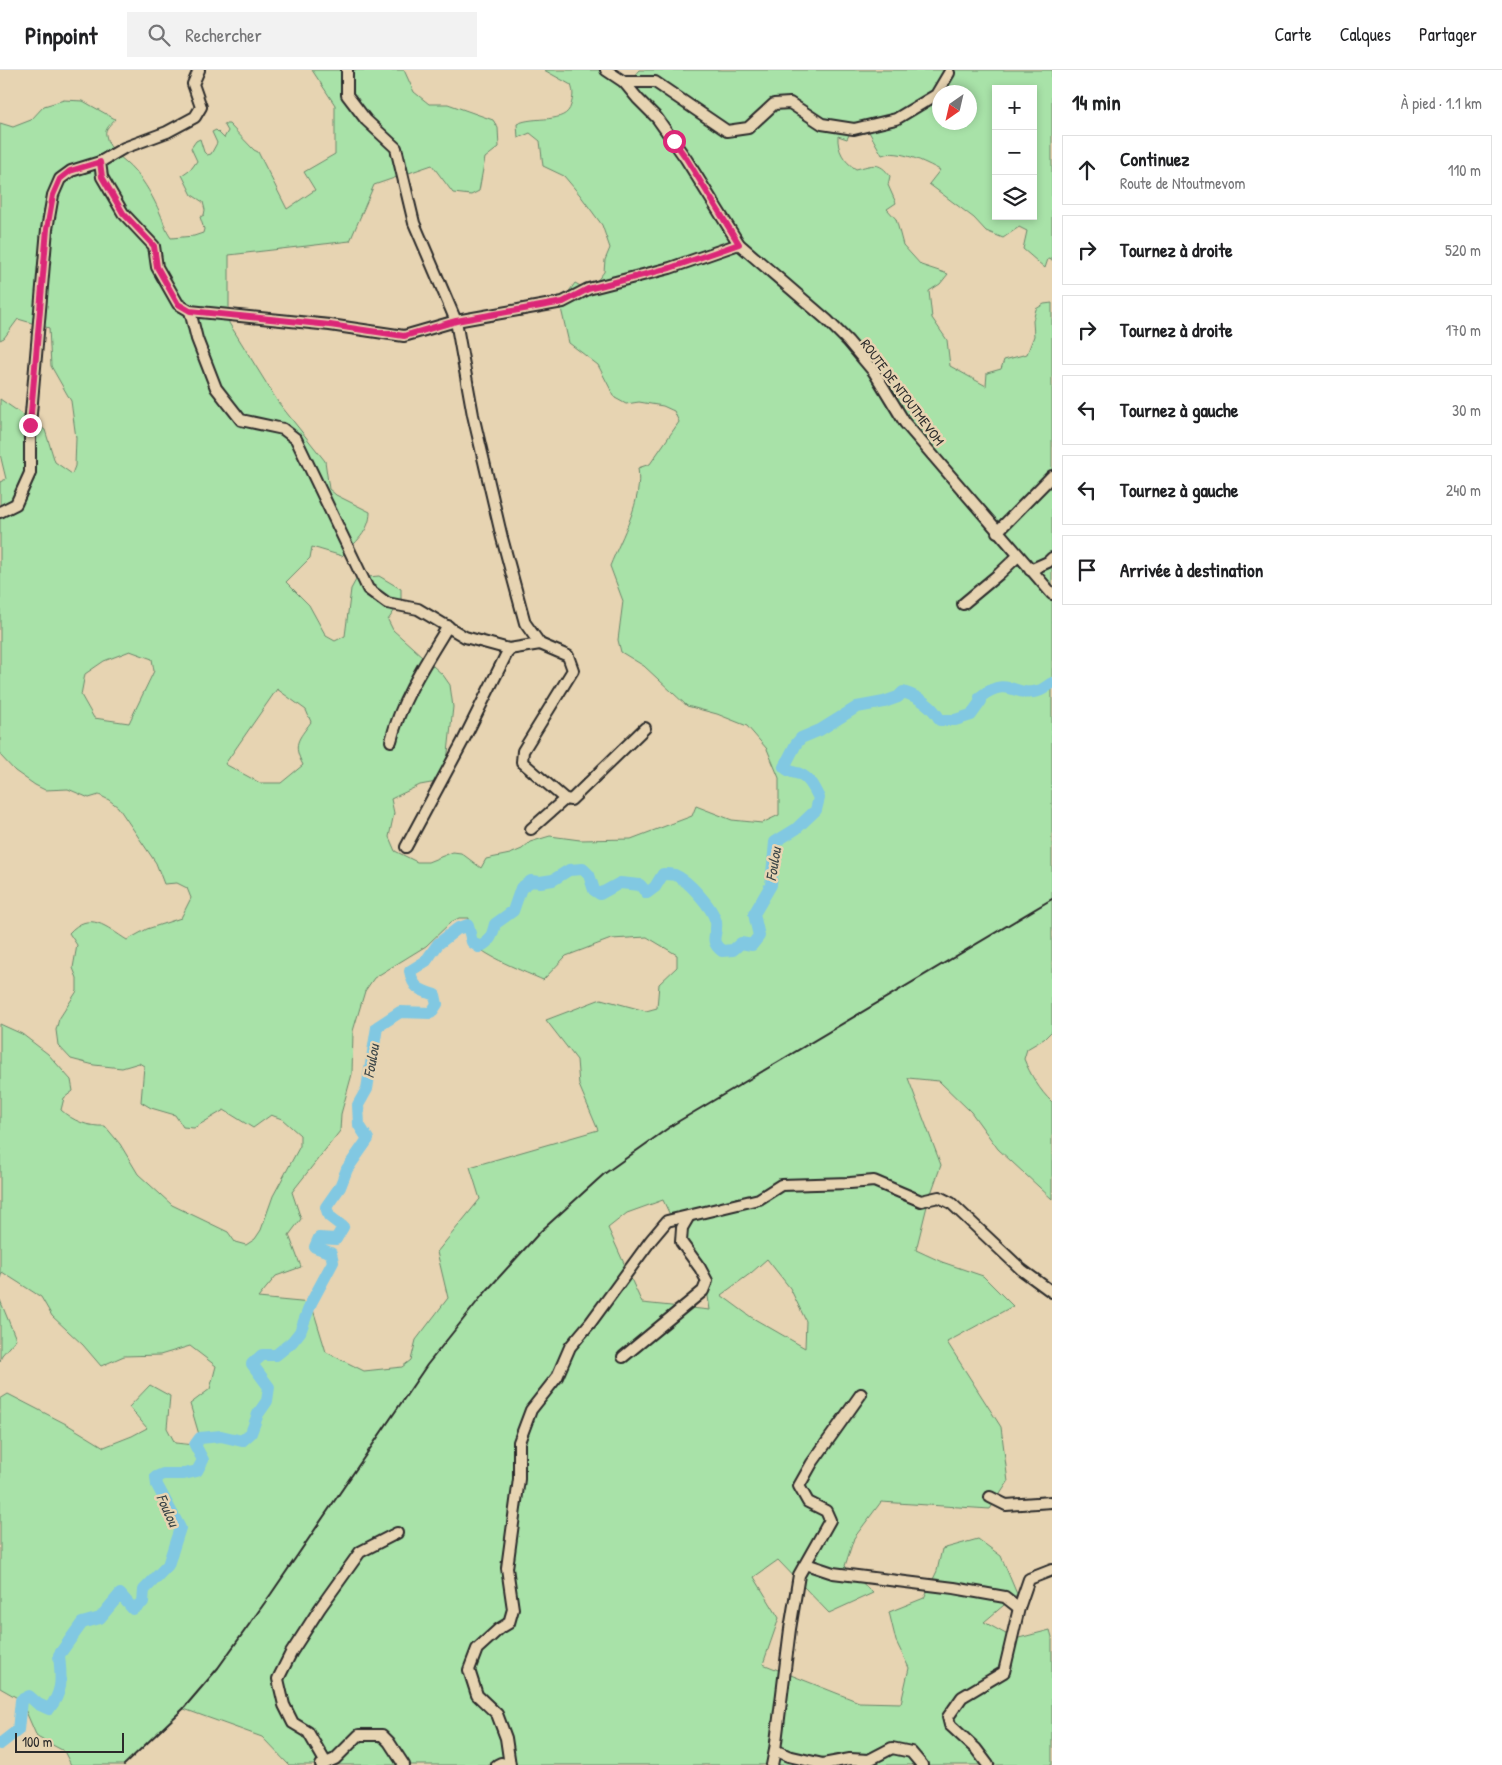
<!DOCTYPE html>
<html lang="fr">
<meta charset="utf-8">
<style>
:root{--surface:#fff;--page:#f2f2f2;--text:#202124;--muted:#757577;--line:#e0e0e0}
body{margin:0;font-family:"Patrick Hand",sans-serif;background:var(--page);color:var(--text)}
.controls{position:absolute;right:15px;top:15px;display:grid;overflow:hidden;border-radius:0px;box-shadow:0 2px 8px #0003}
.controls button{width:45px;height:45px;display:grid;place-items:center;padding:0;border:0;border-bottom:1px solid var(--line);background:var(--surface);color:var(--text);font:25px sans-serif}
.compass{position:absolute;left:932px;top:15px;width:45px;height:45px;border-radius:50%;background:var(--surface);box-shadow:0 2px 8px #0003;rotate:214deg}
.scale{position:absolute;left:15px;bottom:12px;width:109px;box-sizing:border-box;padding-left:5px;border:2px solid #2b2b2b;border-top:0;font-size:14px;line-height:18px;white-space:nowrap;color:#2b2b2b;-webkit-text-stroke:4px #e7d4b2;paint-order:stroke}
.stop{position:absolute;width:15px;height:15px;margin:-11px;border:4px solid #db2777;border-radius:50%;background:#fff}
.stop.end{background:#db2777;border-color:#fff;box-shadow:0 1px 5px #0008}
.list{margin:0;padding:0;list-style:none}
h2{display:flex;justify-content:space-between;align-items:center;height:65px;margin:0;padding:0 20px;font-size:21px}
h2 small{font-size:16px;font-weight:400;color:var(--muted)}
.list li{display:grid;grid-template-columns:32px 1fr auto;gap:15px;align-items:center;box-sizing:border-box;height:70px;margin:0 10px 10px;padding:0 10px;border:1px solid var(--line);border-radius:0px}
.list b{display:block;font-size:19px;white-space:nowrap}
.list p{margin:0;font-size:16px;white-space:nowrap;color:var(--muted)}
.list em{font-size:16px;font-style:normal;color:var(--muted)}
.icon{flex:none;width:28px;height:28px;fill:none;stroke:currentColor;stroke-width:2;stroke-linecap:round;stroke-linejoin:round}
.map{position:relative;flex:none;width:1052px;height:1695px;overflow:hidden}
header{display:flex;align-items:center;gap:30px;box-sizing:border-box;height:70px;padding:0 25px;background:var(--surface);border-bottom:1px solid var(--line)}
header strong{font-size:24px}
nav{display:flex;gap:28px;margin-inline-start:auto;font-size:18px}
.search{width:350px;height:45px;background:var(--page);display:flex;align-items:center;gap:12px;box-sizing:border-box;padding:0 18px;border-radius:0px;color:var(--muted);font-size:19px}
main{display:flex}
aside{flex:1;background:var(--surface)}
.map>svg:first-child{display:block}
</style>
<header>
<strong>Pinpoint</strong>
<div class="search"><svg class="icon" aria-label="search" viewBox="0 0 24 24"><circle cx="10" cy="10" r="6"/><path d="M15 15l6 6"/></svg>Rechercher</div>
<nav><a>Carte</a><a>Calques</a><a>Partager</a></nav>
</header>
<main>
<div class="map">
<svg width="1052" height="1695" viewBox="0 0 1052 1695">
<rect width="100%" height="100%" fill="#e7d4b2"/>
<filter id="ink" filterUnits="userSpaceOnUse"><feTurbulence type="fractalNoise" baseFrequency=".02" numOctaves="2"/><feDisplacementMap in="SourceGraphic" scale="10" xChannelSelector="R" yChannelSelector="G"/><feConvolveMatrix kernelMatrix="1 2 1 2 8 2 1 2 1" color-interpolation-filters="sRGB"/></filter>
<g filter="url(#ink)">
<g fill="#a8e2a8" stroke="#6a866a" fill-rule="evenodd">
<path d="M 312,0 L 404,0 L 414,22 L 429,34 L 448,34 L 493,50 L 498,58 L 499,77 L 485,88 L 479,121 L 471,125 L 453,123 L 432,95 L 374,115 L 350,171 L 229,185 L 229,253 L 278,332 L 325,391 L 329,419 L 336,425 L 370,442 C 370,461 355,473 342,486 L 312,477 L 310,488 L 286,512 L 309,535 L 326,566 L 335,571 L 345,566 L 351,519 L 357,508 L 379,506 L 401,519 L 401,531 L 388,550 L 393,560 L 443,605 L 450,615 L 453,637 L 446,701 L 442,711 L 420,715 L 391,729 L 394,743 L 389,767 L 395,781 L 417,792 L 428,792 L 453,782 L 461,783 L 481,798 L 486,789 L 510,784 L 522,779 L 530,772 L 550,766 L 580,770 L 631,769 L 692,746 L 696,736 L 732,750 L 762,753 L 779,745 L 779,708 L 767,679 L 747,656 L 717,644 L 687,636 L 644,596 L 621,582 L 618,570 L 623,531 L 610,496 C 622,466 643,431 638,398 L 650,394 L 679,352 L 674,341 L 663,336 L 639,332 L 626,334 L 615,328 L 598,295 L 569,273 L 560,234 L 575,213 L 586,219 L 596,212 L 604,202 L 605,190 L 610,178 L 602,155 L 580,125 L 564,106 L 543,96 L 540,71 L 530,63 L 518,68 L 517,54 C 534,45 566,55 571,35 C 573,27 574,23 571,15 L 544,0 L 606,0 L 624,12 L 632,8 L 639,0 L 1052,0 L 1052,190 L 1048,189 L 1045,198 L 1023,179 L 1027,161 L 1019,157 L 1003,168 L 986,161 L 974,148 L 929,114 L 940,100 C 925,92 899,79 882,85 L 864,53 L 855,53 L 847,69 L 838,66 C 837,80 844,92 856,99 C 873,95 879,91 890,106 L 888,115 L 896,133 L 887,139 L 896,149 L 903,175 L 921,195 L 948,204 L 940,214 L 929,221 L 932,248 L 947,270 L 950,296 L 986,316 L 987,303 L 1001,299 L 1004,290 L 1027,284 L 1034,266 L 1033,251 L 1036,239 L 1044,234 L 1052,233 L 1052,961 L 1044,969 L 1027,979 L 1024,989 C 1030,1004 1040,1021 1052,1032 L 1052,1129 L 998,1079 L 971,1042 L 939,1011 L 908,1008 L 941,1095 L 928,1132 L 916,1180 L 942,1192 L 983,1206 L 1013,1236 L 947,1272 L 1001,1357 L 1008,1412 L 990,1439 L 881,1432 L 854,1468 L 845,1496 L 873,1523 L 829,1543 L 778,1490 L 754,1507 L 779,1548 L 763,1594 L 859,1632 L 901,1633 L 909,1598 L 896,1571 L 889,1542 L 924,1528 L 937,1501 L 942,1479 L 978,1469 L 1001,1486 L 1017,1524 L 984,1552 L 1015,1569 L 1050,1560 L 1052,1567 L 1052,1695 L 289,1695 L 262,1667 L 184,1639 L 124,1695 L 71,1695 L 64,1681 L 37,1667 L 21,1630 L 0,1618 L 0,1329 L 8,1324 L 68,1355 L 104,1377 L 132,1366 L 147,1358 L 129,1337 L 150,1315 L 170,1326 L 167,1358 L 175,1373 L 195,1375 L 200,1368 L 190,1334 L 210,1319 L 216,1296 L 190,1276 L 160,1285 L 124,1286 L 101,1296 L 83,1275 L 52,1246 L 41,1227 L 2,1202 L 0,1209 L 0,954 L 22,964 L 48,984 L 71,1010 L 73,1021 L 64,1028 L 61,1040 C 73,1051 88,1057 105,1056 L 120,1074 L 138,1104 L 172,1135 L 228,1162 L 235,1172 L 246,1175 L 255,1169 L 261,1160 L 273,1126 L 300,1076 L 300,1065 L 282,1049 L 271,1045 L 253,1058 L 224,1040 L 194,1058 L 183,1057 L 175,1045 L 151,1038 L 141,1032 L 144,996 L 139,993 L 122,998 L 94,995 L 71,989 L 58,975 L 56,960 L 59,949 L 77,921 L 77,908 L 73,898 L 77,875 L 69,863 C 90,840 106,857 127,870 L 147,859 L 181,848 L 191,828 L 187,818 L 177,813 L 164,814 L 156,793 L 118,737 L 109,730 L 99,725 L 89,728 L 68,719 L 45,720 L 35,715 L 15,701 L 0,685 L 0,412 L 6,409 L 0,384 L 0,329 L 45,360 L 55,392 L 72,404 L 75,396 L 76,368 L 71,331 L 51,296 L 49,258 L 18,249 L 4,268 L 0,270 L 0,53 L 13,57 L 31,50 L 44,36 L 64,30 L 83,31 L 115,49 C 112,53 104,59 106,65 C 108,81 125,89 134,100 C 145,112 154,129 160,143 C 164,152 165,160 171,168 L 194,166 L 203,163 L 204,159 L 200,147 L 204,145 L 205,140 L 203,132 L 192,125 L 182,105 L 192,98 L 197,91 L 191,78 L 196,71 L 200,69 L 204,82 L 207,85 L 211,84 L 217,73 L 212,62 L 216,60 L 224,68 L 228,61 L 224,54 L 229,54 L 254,80 L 258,82 L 287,139 L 315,120 L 304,102 L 335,84 L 335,35 ZM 996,19 L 1033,19 L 1033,146 L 996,146 ZM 939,22 L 969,22 L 969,52 L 939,52 ZM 130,581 L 152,589 L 154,601 L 129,653 L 94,648 L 81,625 L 85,604 L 104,591 ZM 277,619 L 306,640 L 311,652 C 298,670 292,674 303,695 L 281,713 L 260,713 L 225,694 ZM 459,848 L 469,848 C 468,855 469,864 472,871 C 480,885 528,903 543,910 L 566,886 L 611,869 L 647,867 L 677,885 L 677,897 L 659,914 L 657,938 L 646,941 L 601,929 L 546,950 L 577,990 L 579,1015 L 598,1060 L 470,1097 L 480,1129 L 437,1182 L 448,1228 L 416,1270 L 411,1290 L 402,1297 L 364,1301 L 326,1282 L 311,1233 L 258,1228 L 276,1206 L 301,1197 L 289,1165 L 301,1149 L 292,1122 L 340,1061 L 341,1044 L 352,1004 L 353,961 L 365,921 L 374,908 L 426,876 L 451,852 ZM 663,1130 L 678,1162 L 705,1206 L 710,1240 L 642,1233 L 608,1158 L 627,1143 ZM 767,1189 L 790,1218 L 806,1251 L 805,1278 L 751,1247 L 721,1225 L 751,1203 Z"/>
<path d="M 0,1230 L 16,1269 L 2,1285 L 0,1291 Z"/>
</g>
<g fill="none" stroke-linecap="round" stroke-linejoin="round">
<path stroke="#81c8e2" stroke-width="12" d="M 0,1674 L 18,1660 L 21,1630 L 29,1626 L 38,1634 L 49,1639 C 64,1620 61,1608 59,1585 L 82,1553 L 100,1548 L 120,1524 L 133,1539 L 143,1532 L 144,1520 L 168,1495 L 180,1458 L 157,1415 L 156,1407 L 163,1404 L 184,1404 L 197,1401 L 203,1390 L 195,1375 L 200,1368 L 221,1366 L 242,1371 L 251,1363 L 258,1344 L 267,1331 L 269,1317 L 252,1294 L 262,1285 L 276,1285 L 292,1272 L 300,1262 L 311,1233 L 333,1192 L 331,1183 L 315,1177 L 319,1168 L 336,1169 L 343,1157 L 329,1146 L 326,1137 L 340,1117 L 347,1099 L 368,1069 L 359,1055 L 358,1035 L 367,1019 L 377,957 L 400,942 L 431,943 L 437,934 L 435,925 C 419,920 413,918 410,901 L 426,891 L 438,874 L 457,859 L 468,855 L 472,872 L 479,877 C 490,872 492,866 495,854 L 513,841 L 521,818 L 531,811 L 540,812 L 553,810 L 569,800 L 583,799 L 589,805 L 594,820 L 600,824 L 620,813 L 640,815 L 647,823 L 655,817 L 663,804 C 666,804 671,804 675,805 C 688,810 713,838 716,852 C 718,865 708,870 722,881 L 733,880 L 741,873 L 752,875 L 759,866 L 754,844 L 771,815 L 775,772 L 796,759 L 816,740 L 819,728 C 815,720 810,709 802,705 C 794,701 793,705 784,697 L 796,674 L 801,668 L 820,660 L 857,637 L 884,632 L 898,627 L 903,622 C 919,627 932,635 940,650 L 955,650 L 971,645 L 981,631 L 980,627 C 1010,605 1014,628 1038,621 C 1043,620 1048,615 1052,613"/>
<g stroke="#2b2b2b" stroke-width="14">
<g id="minor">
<path d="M 347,0 L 347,25 L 366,50 L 396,78 L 414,153 L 456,251 L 473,345 L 502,468 L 525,553 L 540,574 L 568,586 L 573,600 L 523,681 L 522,692 L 565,729"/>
<path d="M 606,0 L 624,12 L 638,29 L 657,48 L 686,89 L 739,174 L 827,250 L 848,271 L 874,302 L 905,353 L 1052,524"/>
<path d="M 624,12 L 655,12 L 727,61 L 748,58 L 774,34 L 790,33 L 822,54 L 854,59 L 896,49 L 936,25 L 949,3"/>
<path d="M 100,92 L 102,107 L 123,143 L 154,176 L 157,197 L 178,234 L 190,241 L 330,255 L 404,266 L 456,251 L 563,232 L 588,219 L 670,198 L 739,174"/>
<path d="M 190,241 L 197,269 L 216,318 L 241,350 L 283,359 L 296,369 L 368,519 L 387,533 L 418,539 L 465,567 L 509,579 L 540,574"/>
<path d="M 0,442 L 16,434 L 30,403 L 30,355 L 47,159 L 53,125 L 60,109 L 71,101 L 100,92 L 124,78 L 167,62 L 195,47 L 201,37 L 193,14 L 199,0"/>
<path d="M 997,462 L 1052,406"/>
<path d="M 1030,500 L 1048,492 L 1052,488"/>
<path d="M 963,534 L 999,504 L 1018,486"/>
<path d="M 391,671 C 401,630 426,592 448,556"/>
<path d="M 531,759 L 565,729 L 571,730 L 645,658"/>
<path d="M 406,777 L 463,671 L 509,579"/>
<path d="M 623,1287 L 703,1221 L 707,1211 L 700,1198 L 681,1172 L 682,1158 L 689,1146"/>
<path d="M 990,1427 L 1006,1435 L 1052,1432"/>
<path d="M 806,1494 L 833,1503 L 954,1518 L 1005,1527 L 1019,1538"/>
<path d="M 775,1680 L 788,1686 L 823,1694 L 850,1689 L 869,1690 L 892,1678 L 911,1682 L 922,1695"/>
<path d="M 326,1693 L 308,1662 L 293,1653 L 284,1635 L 278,1609 L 291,1583 L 320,1538 L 360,1482 L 397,1463"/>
<path d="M 321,1695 L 335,1689 L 359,1665 L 382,1665 L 389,1672 L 404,1695"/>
<path d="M 497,1695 L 501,1693 L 506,1695"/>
<path d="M 510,1695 L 506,1668 L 497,1644 L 477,1625 L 469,1600 L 477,1579 L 499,1559 L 509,1553 L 513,1539 L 507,1498 L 519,1409 L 519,1372 L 531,1340 L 557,1307 L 570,1277 L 591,1252 L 651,1170 L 667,1151 L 759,1129 L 781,1115 L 850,1113 L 874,1111 L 921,1131 L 939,1127 L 951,1133 L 1022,1200 L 1052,1222"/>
<path d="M 772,1695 L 775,1680 L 790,1559 L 799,1505 L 830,1450 L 826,1441 L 808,1432 L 799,1416 L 812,1393 L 861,1324"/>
<path d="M 988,1695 L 976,1679 L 950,1655 L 948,1647 L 962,1627 L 1004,1602 L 1019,1538 L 1029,1509 L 1052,1500"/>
</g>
</g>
<use href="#minor" stroke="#e7d4b2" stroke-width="10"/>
<path stroke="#2b2b2b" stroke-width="2" d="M 124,1695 L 183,1639 L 218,1598 L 271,1524 L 427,1295 L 481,1227 L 541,1161 L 604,1104 L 674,1054 L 1052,829"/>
</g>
</g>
<g fill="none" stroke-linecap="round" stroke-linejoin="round" filter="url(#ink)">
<path stroke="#db2777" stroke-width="6" d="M 30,355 L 47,159 L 53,125 L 60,109 L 70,101 L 100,92 L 102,107 L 123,143 L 154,176 L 157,197 L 178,234 L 190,241 L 330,255 L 404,266 L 456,251 L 563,232 L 588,219 L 670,198 L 739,174 L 686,88 L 674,71"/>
</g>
<g text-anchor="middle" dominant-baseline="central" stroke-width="5" stroke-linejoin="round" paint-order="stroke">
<g font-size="14" fill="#2b2b2b" stroke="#e7d4b2">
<text transform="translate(903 322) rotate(53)">ROUTE DE NTOUTMEVOM</text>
</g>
<g font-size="15" font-style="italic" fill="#384346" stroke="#e7d4b2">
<text transform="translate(773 794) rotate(-81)">Foulou</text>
<text transform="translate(371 991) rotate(-80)">Foulou</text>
<text transform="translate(168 1440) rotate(65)">Foulou</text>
</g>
</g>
</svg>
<div class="controls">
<button>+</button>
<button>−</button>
<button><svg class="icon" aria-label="layers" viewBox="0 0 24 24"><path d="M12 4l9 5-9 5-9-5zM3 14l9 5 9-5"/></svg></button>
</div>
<svg class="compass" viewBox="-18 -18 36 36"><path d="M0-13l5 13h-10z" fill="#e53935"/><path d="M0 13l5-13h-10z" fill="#757577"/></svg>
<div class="scale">100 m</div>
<div class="stop" style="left:674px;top:71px"></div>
<div class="stop end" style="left:30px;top:355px"></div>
</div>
<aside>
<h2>14 min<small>À pied · 1.1 km</small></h2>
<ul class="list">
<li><svg class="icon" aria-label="ahead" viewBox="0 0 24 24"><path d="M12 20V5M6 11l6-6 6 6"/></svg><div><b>Continuez</b><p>Route de Ntoutmevom</p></div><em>110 m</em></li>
<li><svg class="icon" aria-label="right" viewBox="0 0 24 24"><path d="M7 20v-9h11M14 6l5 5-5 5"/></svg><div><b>Tournez à droite</b></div><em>520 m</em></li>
<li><svg class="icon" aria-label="right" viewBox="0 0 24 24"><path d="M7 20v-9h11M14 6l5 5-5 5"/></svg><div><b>Tournez à droite</b></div><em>170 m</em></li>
<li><svg class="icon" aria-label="left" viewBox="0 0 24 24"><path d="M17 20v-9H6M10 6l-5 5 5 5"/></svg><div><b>Tournez à gauche</b></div><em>30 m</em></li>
<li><svg class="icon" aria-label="left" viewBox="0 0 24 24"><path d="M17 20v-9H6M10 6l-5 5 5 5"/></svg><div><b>Tournez à gauche</b></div><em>240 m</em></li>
<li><svg class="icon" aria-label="arrive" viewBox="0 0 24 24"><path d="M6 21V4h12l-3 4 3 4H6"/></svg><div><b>Arrivée à destination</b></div></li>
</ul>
</aside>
</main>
